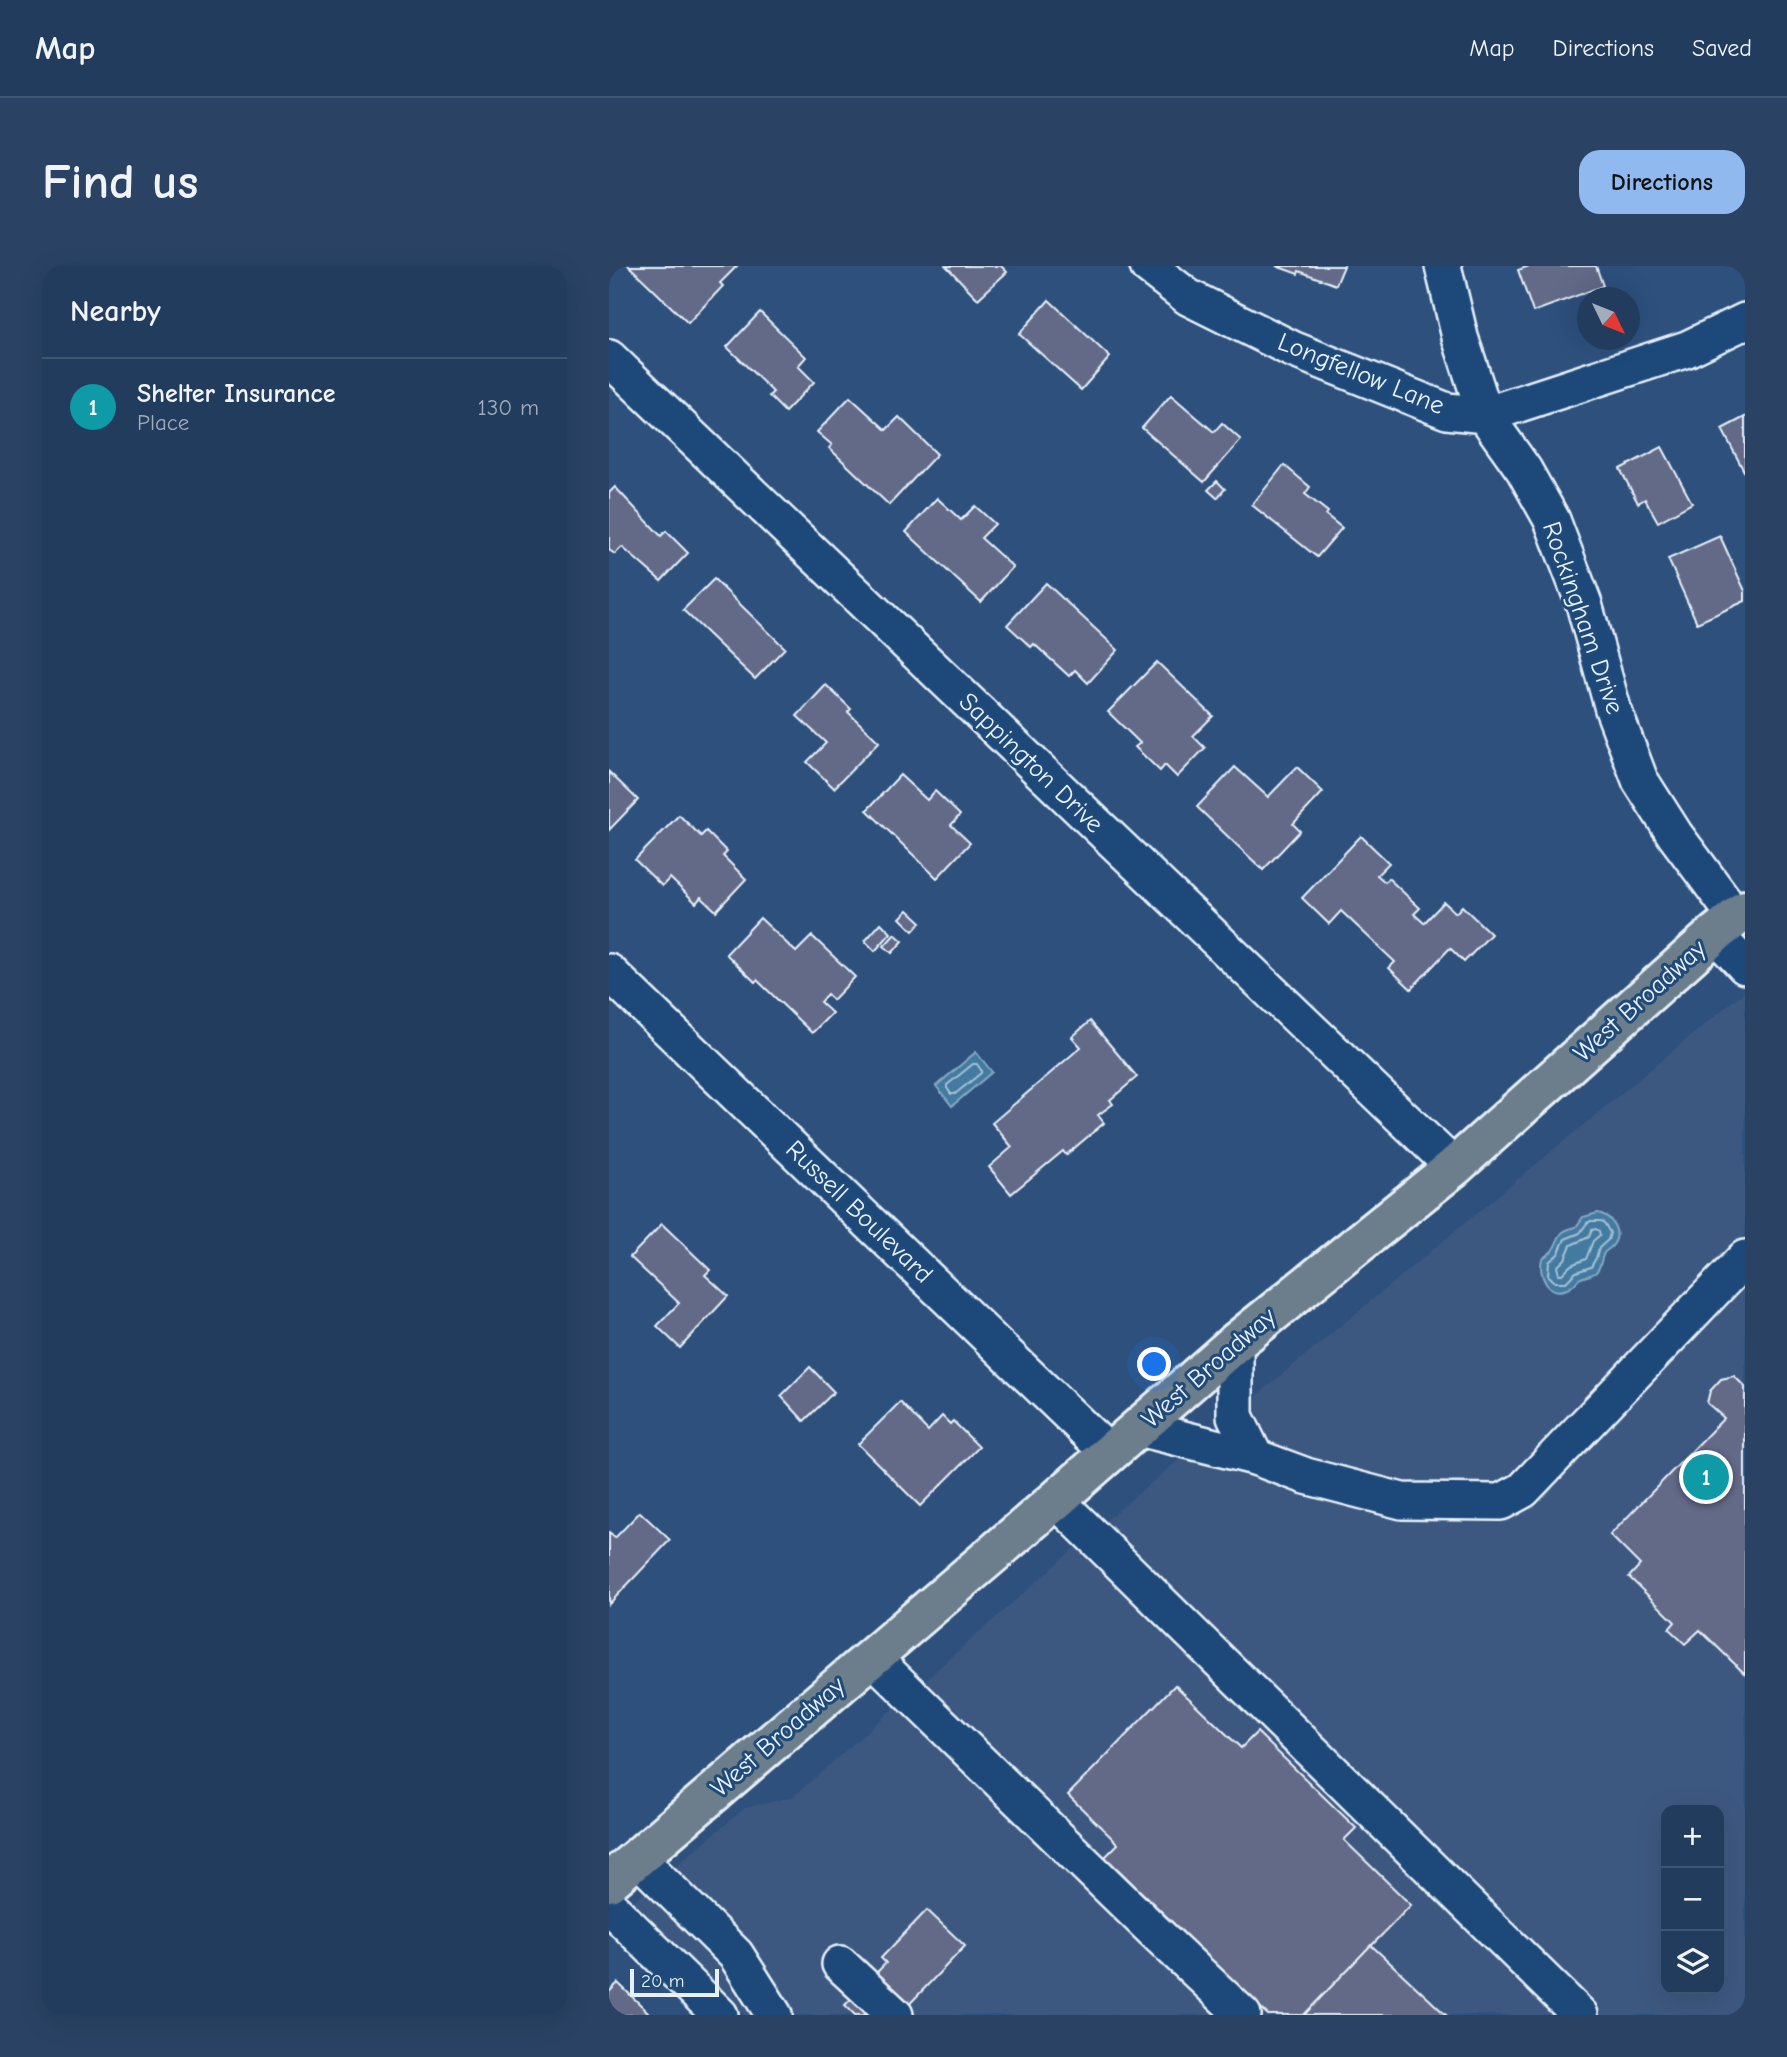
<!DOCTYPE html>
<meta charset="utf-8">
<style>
:root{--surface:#223c5e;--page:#2a4364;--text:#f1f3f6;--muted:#a2adbc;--line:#3f5673;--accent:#90b9f0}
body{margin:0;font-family:"Comic Neue",sans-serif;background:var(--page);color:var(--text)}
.controls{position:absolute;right:21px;bottom:21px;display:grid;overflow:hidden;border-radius:14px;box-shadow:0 7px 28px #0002}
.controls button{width:63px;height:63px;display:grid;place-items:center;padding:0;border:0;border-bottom:2px solid var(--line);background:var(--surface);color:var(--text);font:35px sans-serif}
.compass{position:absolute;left:968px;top:21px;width:63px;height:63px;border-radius:50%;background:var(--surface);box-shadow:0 7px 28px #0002;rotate:133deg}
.scale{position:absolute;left:21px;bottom:18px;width:89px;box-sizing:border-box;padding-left:7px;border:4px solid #e8f1f8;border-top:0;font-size:19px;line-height:24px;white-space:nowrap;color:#e8f1f8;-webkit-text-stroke:5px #1f4a7a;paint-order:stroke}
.you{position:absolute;left:546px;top:1099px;width:24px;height:24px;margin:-18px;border:5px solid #fff;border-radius:50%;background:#1a73e8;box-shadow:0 0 0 10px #1a73e833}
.badge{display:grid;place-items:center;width:46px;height:46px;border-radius:50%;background:var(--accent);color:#fff;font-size:23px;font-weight:700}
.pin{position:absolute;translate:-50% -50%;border:4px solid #fff;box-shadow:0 2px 7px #0006}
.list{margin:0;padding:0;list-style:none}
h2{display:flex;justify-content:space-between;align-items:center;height:91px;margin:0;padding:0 28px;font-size:30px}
h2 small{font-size:23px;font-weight:400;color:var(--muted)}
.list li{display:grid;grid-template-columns:46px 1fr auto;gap:21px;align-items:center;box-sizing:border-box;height:98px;padding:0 28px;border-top:2px solid var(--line)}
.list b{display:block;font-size:26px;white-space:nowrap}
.list p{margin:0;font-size:23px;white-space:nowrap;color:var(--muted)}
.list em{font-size:23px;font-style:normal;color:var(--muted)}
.icon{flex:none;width:38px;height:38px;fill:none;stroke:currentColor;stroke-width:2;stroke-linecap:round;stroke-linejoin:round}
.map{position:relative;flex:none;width:1136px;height:1749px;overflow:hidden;border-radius:21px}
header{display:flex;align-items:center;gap:42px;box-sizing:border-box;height:98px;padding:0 35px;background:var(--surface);border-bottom:2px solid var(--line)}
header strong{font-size:33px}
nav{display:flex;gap:38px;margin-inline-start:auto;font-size:24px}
.intro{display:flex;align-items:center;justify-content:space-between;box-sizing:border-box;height:168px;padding:0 42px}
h1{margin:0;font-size:49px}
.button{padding:18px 32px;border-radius:21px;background:var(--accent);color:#111;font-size:24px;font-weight:700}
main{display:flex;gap:42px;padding:0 42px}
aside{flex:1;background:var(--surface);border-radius:21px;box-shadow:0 7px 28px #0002}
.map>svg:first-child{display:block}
</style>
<header>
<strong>Map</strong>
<nav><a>Map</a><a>Directions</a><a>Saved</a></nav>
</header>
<div class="intro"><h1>Find us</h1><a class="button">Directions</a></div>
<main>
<aside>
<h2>Nearby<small></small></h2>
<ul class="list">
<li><span class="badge" style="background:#0f9aa8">1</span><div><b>Shelter Insurance</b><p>Place</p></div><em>130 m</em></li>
</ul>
</aside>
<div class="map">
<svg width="1136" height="1749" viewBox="0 0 1136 1749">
<rect width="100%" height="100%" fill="#2d507d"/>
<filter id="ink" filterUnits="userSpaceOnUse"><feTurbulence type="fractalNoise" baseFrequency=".0143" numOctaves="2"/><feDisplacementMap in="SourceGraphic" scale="14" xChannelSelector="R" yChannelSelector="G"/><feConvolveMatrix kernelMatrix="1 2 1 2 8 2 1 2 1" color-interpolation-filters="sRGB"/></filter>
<g filter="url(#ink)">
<path fill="#3d5880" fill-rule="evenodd" d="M 1136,725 L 1136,1749 L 136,1749 L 21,1638 L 136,1542 L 184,1531 L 495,1256 ZM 1057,1544 L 1110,1544 L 1110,1723 L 1057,1723 Z"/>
<g fill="#437aa0" stroke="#85aac3" stroke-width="2">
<path d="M 367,786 L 383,806 L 343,840 L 327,820 Z"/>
<path d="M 989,947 C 1003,950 1014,967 1003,980 C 1001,983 997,984 995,987 C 991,994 993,1001 986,1007 C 981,1010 975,1010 970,1013 C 966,1017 964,1021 958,1023 C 938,1031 929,1008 933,993 C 936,990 940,988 943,985 C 953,971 946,966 967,961 L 974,951 Z"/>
</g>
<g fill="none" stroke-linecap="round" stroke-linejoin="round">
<g stroke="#a6c1d5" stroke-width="2">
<path d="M 364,798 L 368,798 L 372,804 L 372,807 L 346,828 L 342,828 L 338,822 L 338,819 Z"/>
<path d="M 982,955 L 992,955 L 996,958 L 1001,967 L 999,974 L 990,982 L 987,992 L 982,1001 L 967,1006 L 957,1016 L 946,1016 L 939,1009 L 940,996 L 949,988 L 956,973 L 971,967 L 978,957 Z"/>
<path d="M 987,963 L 990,965 L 991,969 L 984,975 L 977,993 L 962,999 L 953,1008 L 950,1008 L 948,1001 L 956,993 L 962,979 L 980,971 L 983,964 Z"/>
</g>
</g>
<g fill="#636a88" stroke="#e8f1f8" stroke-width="2">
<path d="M 20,0 L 128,0 L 111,17 L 114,20 L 79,57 Z"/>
<path d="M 337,0 L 392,0 L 398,6 L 369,33 Z"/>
<path d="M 667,0 L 735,0 L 727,19 L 690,5 L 689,8 Z"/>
<path d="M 920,0 L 987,0 L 994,20 L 924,46 L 909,4 Z"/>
<path d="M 440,34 L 501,91 L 472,124 L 410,68 Z"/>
<path d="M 151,46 L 197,91 L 189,100 L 205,116 L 176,146 L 160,130 L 164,126 L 118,81 Z"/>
<path d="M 562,129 L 605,166 L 613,157 L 632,174 L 595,216 L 533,162 Z"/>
<path d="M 241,131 L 277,164 L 290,151 L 328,188 L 280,239 L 220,182 L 223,179 L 208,166 Z"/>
<path d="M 1136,151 L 1136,207 L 1113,163 Z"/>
<path d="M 1053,181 L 1083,237 L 1049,256 L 1036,233 L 1029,237 L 1011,203 Z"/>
<path d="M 675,199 L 701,221 L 696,228 L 719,246 L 717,249 L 733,262 L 708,291 L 643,239 Z"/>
<path d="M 608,215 L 616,223 L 608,232 L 599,224 Z"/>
<path d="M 6,221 L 52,270 L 57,265 L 79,287 L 52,315 L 13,281 L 6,288 L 0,284 L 0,227 Z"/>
<path d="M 328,232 L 352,254 L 366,240 L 386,258 L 372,272 L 404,301 L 372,336 L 297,266 Z"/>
<path d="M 1111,270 L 1136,325 L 1136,335 L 1088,357 L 1059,293 Z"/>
<path d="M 105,313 L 176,382 L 146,413 L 74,344 Z"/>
<path d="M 437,317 L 509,384 L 479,417 L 466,404 L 460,410 L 425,378 L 422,381 L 398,359 Z"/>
<path d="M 548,396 L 604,450 L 584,470 L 596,482 L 568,511 L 556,499 L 551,505 L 526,481 L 531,477 L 499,446 Z"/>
<path d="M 217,419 L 242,443 L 239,446 L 270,476 L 225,522 L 198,496 L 217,477 L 188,450 Z"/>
<path d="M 626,501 L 659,531 L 688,501 L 714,526 L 684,558 L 691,565 L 654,604 L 588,541 Z"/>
<path d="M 0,506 L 29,534 L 0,564 Z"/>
<path d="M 291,509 L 318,534 L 326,525 L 351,549 L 342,559 L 361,577 L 328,612 L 258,544 Z"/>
<path d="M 70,549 L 92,570 L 97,565 L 118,586 L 114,590 L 137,613 L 107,645 L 92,631 L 87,637 L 61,612 L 53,620 L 26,594 Z"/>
<path d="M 752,570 L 780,597 L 768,609 L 776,616 L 779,612 L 811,642 L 805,648 L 815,657 L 835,636 L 847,647 L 853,640 L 882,668 L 855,696 L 841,682 L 802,723 L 780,702 L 786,696 L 732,645 L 720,658 L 693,632 Z"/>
<path d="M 299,644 L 312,656 L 304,665 L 291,652 Z"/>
<path d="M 151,652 L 187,686 L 203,670 L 246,711 L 224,734 L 218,728 L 211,736 L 223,747 L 203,767 L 148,714 L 146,716 L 117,688 Z"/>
<path d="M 272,657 L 282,667 L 266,685 L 256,675 Z"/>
<path d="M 286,668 L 294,675 L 283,687 L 275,680 Z"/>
<path d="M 481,755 L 528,811 L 501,834 L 504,838 L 489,849 L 495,857 L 457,889 L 454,885 L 402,928 L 380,901 L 403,881 L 383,857 L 472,781 L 463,771 Z"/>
<path d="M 53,958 L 101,1004 L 96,1009 L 119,1030 L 71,1082 L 48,1060 L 70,1037 L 21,991 Z"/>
<path d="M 201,1101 L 225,1126 L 195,1155 L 172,1130 Z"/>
<path d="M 1125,1110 L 1136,1121 L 1136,1408 L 1091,1364 L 1076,1378 L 1060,1363 L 1066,1356 L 1020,1311 L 1031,1299 L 1001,1269 L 1115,1152 L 1098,1137 L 1101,1125 L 1112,1113 Z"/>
<path d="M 291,1136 L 319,1165 L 333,1150 L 341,1158 L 344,1155 L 370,1181 L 311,1240 L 249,1178 Z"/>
<path d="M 31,1246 L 61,1274 L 0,1338 L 0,1267 L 6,1272 Z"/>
<path d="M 566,1419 L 632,1482 L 648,1466 L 747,1562 L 735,1574 L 802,1639 L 695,1749 L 659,1749 L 496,1591 L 509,1578 L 459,1529 Z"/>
<path d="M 318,1644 L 356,1680 L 290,1749 L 246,1749 L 236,1739 L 277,1697 L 272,1692 Z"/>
<path d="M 762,1679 L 837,1749 L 695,1749 Z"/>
<path d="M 9,1717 L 39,1746 L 36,1749 L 0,1749 L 0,1726 Z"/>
</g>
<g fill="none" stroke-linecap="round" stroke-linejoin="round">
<g stroke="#e8f1f8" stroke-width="40">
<g id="minor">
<path d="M 539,0 L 579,31 L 683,83 L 838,145 L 876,149 L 1078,83 L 1136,55"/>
<path d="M 834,0 L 851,71 L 876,149 L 915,204 L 943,254 L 975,338 L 1004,443 L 1031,514 L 1066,569 L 1127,651"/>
<path d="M 0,92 L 845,901"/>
<path d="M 1106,668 L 1136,700"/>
<path d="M 0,706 L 500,1187"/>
<path d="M 626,1077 L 626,1150 L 646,1191"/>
<path d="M 530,1162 L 646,1191 L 697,1210 L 793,1235 L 892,1236 L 914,1224 L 1136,992"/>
<path d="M 447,1234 L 971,1749"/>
<path d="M 263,1391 L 546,1666 L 634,1749"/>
<path d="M 29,1592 L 127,1689 L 165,1749"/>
<path d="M 0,1640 L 111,1749"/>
<path d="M 231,1698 L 286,1749"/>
</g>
</g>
<g stroke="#e8f1f8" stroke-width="44">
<path id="major" d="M 0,1616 L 447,1234 L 626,1077 L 845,901 L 1106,668 L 1136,644"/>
</g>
<use href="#minor" stroke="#1f4a7a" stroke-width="35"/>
<use href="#major" stroke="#6c7d8c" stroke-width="38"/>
</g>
</g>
<g text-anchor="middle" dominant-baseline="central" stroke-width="6" stroke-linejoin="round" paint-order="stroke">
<g font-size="26" fill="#e8f1f8" stroke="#1f4a7a">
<text transform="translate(752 108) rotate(22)">Longfellow Lane</text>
<text transform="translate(974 352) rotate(71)">Rockingham Drive</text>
<text transform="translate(422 497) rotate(44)">Sappington Drive</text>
<text transform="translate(1031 735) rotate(-42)">West Broadway</text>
<text transform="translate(250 946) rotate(44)">Russell Boulevard</text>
<text transform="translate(600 1102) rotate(-41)">West Broadway</text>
<text transform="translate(169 1471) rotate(-41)">West Broadway</text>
</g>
</g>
</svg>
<div class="controls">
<button>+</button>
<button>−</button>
<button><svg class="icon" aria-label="layers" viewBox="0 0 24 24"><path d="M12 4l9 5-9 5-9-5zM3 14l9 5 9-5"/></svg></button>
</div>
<svg class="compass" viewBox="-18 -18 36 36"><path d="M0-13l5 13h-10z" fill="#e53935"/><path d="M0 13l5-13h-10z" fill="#a2adbc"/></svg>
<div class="scale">20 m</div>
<div class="you"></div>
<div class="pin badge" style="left:1097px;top:1211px;background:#0f9aa8">1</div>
</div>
</main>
